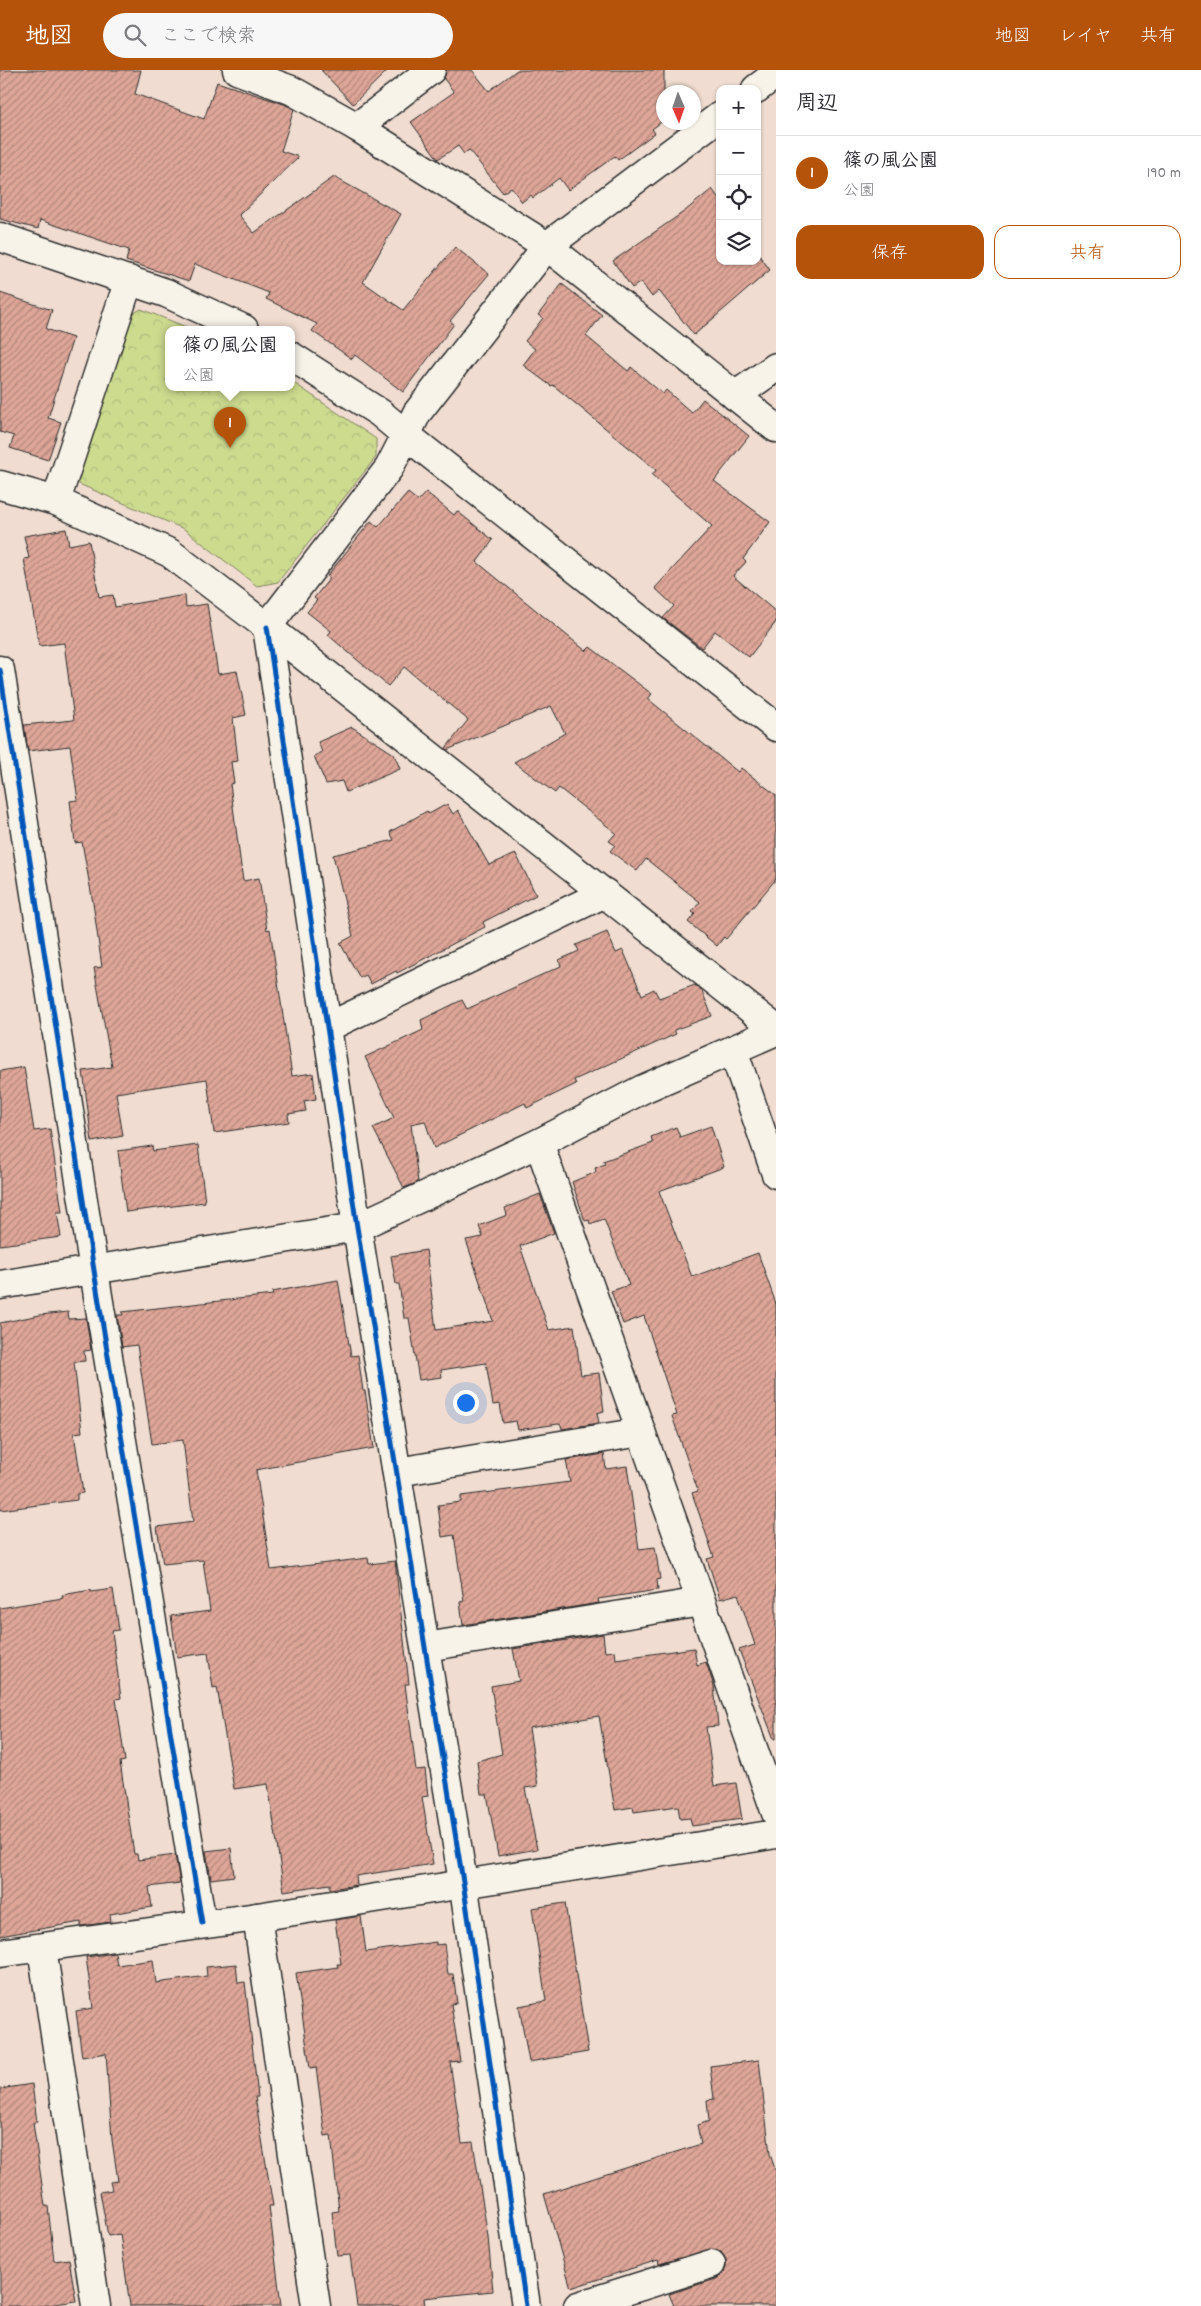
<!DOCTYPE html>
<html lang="ja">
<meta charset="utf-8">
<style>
:root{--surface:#fff;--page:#f7f7f7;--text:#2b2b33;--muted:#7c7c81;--line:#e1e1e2;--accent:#b45309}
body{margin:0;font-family:Dekko,"Klee One",sans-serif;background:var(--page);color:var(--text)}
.controls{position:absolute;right:15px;top:15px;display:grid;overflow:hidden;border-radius:10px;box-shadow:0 1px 4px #0004}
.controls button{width:45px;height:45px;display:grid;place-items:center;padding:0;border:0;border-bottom:1px solid var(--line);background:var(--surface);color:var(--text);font:25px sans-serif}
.compass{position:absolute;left:656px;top:15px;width:45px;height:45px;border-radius:50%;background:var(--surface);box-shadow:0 1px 4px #0004;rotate:178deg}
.you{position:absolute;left:465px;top:1332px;width:18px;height:18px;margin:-12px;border:4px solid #fff;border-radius:50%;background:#1a73e8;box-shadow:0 0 0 8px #1a73e833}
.badge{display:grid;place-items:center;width:32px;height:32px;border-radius:50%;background:var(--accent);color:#fff;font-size:16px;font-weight:700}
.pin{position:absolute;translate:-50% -41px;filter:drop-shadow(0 1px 2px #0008)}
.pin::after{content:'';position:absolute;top:26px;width:18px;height:15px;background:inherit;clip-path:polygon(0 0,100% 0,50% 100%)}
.popup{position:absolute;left:165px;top:256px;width:130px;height:65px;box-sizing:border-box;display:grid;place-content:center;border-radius:10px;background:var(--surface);filter:drop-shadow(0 1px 4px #0005);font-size:16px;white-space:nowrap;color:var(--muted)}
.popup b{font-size:19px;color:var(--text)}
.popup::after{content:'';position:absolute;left:50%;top:100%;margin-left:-10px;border:10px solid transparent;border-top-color:var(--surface)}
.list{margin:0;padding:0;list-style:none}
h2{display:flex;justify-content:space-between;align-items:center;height:65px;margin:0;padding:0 20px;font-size:21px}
h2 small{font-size:16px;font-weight:400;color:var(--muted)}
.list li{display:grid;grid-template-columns:32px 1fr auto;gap:15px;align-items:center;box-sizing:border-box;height:75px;padding:0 20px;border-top:1px solid var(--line)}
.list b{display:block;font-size:19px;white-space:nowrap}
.list p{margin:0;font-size:16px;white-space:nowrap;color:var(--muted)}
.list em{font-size:16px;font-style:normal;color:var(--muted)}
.actions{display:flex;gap:10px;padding:15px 20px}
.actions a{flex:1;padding:11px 0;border:1px solid var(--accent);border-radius:15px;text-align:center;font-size:18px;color:var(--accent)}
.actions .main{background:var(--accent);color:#fff}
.icon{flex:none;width:28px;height:28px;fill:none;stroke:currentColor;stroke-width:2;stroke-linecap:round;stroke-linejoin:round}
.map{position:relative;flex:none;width:776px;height:2236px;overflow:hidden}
header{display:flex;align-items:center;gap:30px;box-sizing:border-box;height:70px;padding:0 25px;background:var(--accent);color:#fff}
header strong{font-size:24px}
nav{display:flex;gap:28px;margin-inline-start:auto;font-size:18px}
.search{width:350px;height:45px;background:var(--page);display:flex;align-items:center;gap:12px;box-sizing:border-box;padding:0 18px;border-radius:28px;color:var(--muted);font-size:19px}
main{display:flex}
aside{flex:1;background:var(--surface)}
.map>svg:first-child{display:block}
</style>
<header>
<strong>地図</strong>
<div class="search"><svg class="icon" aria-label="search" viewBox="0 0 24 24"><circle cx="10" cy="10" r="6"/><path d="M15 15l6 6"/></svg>ここで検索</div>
<nav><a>地図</a><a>レイヤ</a><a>共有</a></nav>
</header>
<main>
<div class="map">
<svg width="776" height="2236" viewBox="0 0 776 2236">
<defs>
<pattern id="park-crowns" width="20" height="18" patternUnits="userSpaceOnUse" patternTransform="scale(1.25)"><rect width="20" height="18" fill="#cddb8f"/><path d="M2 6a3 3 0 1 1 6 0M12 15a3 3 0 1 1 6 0" fill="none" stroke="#b0bc7c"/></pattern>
<pattern id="building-hatch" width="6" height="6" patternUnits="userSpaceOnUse" patternTransform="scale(1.25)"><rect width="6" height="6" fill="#dea698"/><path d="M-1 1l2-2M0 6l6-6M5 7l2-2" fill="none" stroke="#b4877c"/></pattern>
</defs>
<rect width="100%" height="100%" fill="#f0dcd0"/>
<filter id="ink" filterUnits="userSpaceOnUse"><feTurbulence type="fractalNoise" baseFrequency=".02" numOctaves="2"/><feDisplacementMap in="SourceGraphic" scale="10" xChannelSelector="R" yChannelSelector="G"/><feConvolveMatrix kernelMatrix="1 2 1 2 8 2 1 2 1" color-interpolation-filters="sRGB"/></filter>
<g filter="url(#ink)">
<path fill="url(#park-crowns)" stroke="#7c835d" d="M 141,239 L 191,259 L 169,259 L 169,317 L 291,317 L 291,311 L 376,369 L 376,387 L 278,512 L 257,516 L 184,459 L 79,414 L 76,407 L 125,248 Z"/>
<g fill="url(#building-hatch)" stroke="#2b2b2b">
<path d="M 0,0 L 141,0 L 135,24 L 204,49 L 217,12 L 284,34 L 294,39 L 281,81 L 299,87 L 239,145 L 254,163 L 334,107 L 401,144 L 363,212 L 403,240 L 455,177 L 489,204 L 450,251 L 454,254 L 403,322 L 355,285 L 352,289 L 312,261 L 317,254 L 266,229 L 269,223 L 195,194 L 189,211 L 126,191 L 129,180 L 40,150 L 38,159 L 0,149 Z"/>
<path d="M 321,0 L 388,0 L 353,34 Z"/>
<path d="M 446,0 L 472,0 L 489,21 L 517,0 L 664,0 L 664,50 L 652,59 L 655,63 L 618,90 L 615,86 L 568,120 L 559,108 L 533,128 L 531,125 L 522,132 L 511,117 L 503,123 L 469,80 L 464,84 L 458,76 L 438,89 L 411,52 L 454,22 L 444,9 Z"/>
<path d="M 712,119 L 720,130 L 720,191 L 757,191 L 757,182 L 770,200 L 694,265 L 659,221 L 652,227 L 641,212 L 632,218 L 613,191 L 685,141 Z"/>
<path d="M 562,214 L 602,245 L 586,266 L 628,301 L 631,297 L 663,324 L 666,320 L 692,343 L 703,329 L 749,366 L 714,411 L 770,452 L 743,489 L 746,492 L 733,506 L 776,542 L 776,552 L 749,587 L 715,561 L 702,578 L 663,548 L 674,536 L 655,518 L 712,456 L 652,405 L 656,400 L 553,315 L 551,316 L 523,295 L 535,279 L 525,271 L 543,248 L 538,245 Z"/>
<path d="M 0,223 L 52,240 L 46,259 L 73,268 L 48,348 L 61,352 L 48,390 L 10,378 L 14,366 L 0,362 Z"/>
<path d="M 426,422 L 454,445 L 457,441 L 493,470 L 477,492 L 586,581 L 590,577 L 652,624 L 648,629 L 738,702 L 741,698 L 776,725 L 776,809 L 726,869 L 724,867 L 717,876 L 688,852 L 695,844 L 692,842 L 700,832 L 646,789 L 637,801 L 610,781 L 615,775 L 609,771 L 616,763 L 559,718 L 555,723 L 514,692 L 565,663 L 551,636 L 447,680 L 446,678 L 468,650 L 404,597 L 388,616 L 328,565 L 331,561 L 307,542 L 317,530 L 314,528 L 330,508 L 327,506 L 371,451 L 378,457 L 408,423 L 418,431 Z"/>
<path d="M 66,459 L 69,475 L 89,471 L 99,527 L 113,525 L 115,537 L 185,525 L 186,537 L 207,534 L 218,604 L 237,601 L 246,645 L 233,648 L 238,691 L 231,692 L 234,713 L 230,714 L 243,811 L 259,808 L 267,860 L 270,859 L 292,1006 L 313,1003 L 316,1029 L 304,1031 L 306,1041 L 288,1044 L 289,1052 L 214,1063 L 207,1009 L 116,1023 L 123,1066 L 92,1072 L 83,1001 L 112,997 L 94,898 L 102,897 L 93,833 L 82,772 L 75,773 L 70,731 L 78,730 L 70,676 L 28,681 L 24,655 L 74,650 L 64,573 L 39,576 L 24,489 L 29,488 L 24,466 Z"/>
<path d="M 352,657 L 394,684 L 400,699 L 346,722 L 342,711 L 326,714 L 314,686 L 322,682 L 318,672 Z"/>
<path d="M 447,734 L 453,744 L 458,740 L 489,795 L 516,784 L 536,825 L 483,852 L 485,857 L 397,903 L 396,901 L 371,914 L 366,905 L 360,908 L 340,873 L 353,866 L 333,785 L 394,770 L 390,762 L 427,741 L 429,744 Z"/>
<path d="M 607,862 L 616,883 L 623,880 L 642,925 L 654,919 L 659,928 L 695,915 L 702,921 L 712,946 L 674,960 L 676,964 L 574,1010 L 576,1014 L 527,1038 L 525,1033 L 434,1078 L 425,1051 L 411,1054 L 418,1112 L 404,1118 L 373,1058 L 394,1048 L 365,987 L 423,960 L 421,950 L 462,930 L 467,939 L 561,896 L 559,890 L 579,881 L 576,875 Z"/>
<path d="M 24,997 L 34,1061 L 50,1059 L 62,1142 L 57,1142 L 61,1167 L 0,1175 L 0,1001 Z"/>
<path d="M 711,1056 L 724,1097 L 659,1121 L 692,1207 L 758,1183 L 776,1234 L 776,1669 L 774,1669 L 739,1580 L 755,1575 L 738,1524 L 720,1529 L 707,1489 L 714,1487 L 692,1423 L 698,1421 L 672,1346 L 677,1345 L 644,1246 L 623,1254 L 611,1221 L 629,1215 L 604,1149 L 590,1154 L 589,1150 L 585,1151 L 572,1112 L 596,1102 L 595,1098 L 605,1094 L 603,1091 L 653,1073 L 651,1067 L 676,1057 L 680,1067 Z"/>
<path d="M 198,1075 L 205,1132 L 126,1142 L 118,1081 L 152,1076 L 153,1081 Z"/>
<path d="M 540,1124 L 554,1163 L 520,1176 L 549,1260 L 574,1256 L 581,1305 L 599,1303 L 604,1341 L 597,1343 L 599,1353 L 562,1359 L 561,1355 L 558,1354 L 518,1360 L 516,1351 L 503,1353 L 500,1334 L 493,1335 L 486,1293 L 441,1300 L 442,1307 L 419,1310 L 409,1248 L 404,1248 L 399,1214 L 396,1214 L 391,1186 L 426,1180 L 436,1260 L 493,1251 L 466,1170 L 483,1167 L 479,1156 L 507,1145 L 505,1138 Z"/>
<path d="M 338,1210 L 351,1286 L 358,1285 L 363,1321 L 365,1321 L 374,1378 L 256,1400 L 271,1500 L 368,1488 L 369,1494 L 395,1491 L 409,1614 L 405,1614 L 416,1700 L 425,1699 L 428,1726 L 422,1727 L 433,1794 L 356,1806 L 357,1815 L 330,1819 L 330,1814 L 284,1821 L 268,1714 L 234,1719 L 217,1617 L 213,1618 L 208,1583 L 177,1587 L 171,1546 L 210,1541 L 203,1490 L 163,1494 L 157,1457 L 193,1452 L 183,1370 L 152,1374 L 137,1275 L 122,1277 L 117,1245 L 123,1245 L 122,1242 L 273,1225 L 272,1222 Z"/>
<path d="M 68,1242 L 69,1249 L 86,1248 L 91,1280 L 84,1281 L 85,1291 L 74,1292 L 82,1362 L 74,1363 L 83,1423 L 77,1424 L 77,1430 L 0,1440 L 0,1253 L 40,1245 Z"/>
<path d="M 604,1384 L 606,1399 L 627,1396 L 639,1479 L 655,1477 L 660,1509 L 657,1510 L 658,1520 L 598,1529 L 599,1533 L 463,1555 L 460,1532 L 464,1531 L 454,1465 L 442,1467 L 438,1435 L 461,1432 L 461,1426 L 570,1412 L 566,1390 Z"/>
<path d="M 113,1519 L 119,1560 L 112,1561 L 121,1628 L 116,1629 L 125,1691 L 120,1692 L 134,1784 L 137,1784 L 138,1790 L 175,1785 L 180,1813 L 149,1817 L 152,1837 L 110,1844 L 111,1852 L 81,1856 L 81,1852 L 0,1866 L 0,1538 L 63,1528 L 62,1525 L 91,1520 L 91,1522 Z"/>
<path d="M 603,1564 L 605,1582 L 615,1581 L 616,1589 L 694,1578 L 697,1595 L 706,1592 L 714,1616 L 718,1656 L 706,1657 L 714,1716 L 736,1713 L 742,1749 L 692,1756 L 690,1748 L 680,1749 L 678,1736 L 634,1742 L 633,1737 L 615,1740 L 599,1646 L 529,1658 L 538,1716 L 525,1718 L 537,1779 L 498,1786 L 487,1724 L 481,1724 L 477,1691 L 502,1684 L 491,1616 L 519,1611 L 513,1579 Z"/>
<path d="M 231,1778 L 234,1806 L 211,1809 L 206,1781 Z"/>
<path d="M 565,1833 L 588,1982 L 529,1992 L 519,1936 L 546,1931 L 532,1838 Z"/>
<path d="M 361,1846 L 366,1882 L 436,1872 L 436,1875 L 444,1874 L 448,1904 L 453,1904 L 457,1933 L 451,1934 L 460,1991 L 450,1992 L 462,2073 L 473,2072 L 488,2167 L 493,2221 L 424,2228 L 425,2236 L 357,2236 L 350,2185 L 337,2186 L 332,2142 L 339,2141 L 331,2065 L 325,2066 L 316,1997 L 310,1998 L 296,1903 L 338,1897 L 337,1894 L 341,1894 L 335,1850 Z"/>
<path d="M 115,1883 L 117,1895 L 153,1890 L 156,1913 L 207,1906 L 206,1897 L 236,1894 L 238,1913 L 245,1912 L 258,2027 L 255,2027 L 273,2136 L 269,2136 L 281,2236 L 130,2236 L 120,2164 L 108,2166 L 100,2122 L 112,2120 L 110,2112 L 118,2111 L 112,2070 L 106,1983 L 82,1987 L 76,1941 L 93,1938 L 86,1887 Z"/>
<path d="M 759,1990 L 770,2084 L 776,2102 L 776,2236 L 674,2236 L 669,2224 L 716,2209 L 723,2204 L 726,2197 L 726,2189 L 721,2182 L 714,2179 L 659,2194 L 658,2190 L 571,2218 L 544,2124 L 701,2074 L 697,2055 L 709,2051 L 707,2030 L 714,2029 L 710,1996 Z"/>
<path d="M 32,2014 L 37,2052 L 33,2053 L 45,2136 L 48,2136 L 54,2191 L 69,2189 L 76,2231 L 42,2236 L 0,2236 L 0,2019 Z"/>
</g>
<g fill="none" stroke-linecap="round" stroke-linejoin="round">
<g stroke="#2b2b2b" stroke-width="31">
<g id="minor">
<path d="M 237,0 L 291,20 L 357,57 L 547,176 L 776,358"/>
<path d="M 756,19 L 776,4"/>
<path d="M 720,46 L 547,176 L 417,343 L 406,365 L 776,657"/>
<path d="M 357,57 L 431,0"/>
<path d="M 0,167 L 166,223 L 244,259"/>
<path d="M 735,326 L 776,297"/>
<path d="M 0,415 L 56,431 L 170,483 L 267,557 L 389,398 L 406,365 L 380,343 L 291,286"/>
<path d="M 56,431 L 129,210"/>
<path d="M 267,557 L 357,1157 L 463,1812 L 526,2236"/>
<path d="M 267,557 L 776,959"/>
<path d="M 0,600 L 98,1226 L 202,1853"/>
<path d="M 328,957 L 605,823"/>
<path d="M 733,980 L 776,1104"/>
<path d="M 539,1073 L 776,1743"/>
<path d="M 0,1215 L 357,1157 L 539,1073 L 643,1019 L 776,961"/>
<path d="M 397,1402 L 641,1362"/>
<path d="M 426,1577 L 701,1532"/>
<path d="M 257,1847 L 316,2236"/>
<path d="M 42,1878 L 96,2236"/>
<path d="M 0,1883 L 257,1847 L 776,1764"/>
<path d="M 578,2236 L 711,2194"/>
</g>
</g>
<use href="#minor" stroke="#f7f3e8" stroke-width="28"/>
<g stroke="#f7f3e8" stroke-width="8">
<g id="cycleway">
<path d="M 267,557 L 357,1157 L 463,1812 L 526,2236"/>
<path d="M 0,600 L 98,1226 L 202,1853"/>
</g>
</g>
<use href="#cycleway" stroke="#0057b8" stroke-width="5"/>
</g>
</g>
</svg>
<div class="controls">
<button>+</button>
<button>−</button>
<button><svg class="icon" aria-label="locate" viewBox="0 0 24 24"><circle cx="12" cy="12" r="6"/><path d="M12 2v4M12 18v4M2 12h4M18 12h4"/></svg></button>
<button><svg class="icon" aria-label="layers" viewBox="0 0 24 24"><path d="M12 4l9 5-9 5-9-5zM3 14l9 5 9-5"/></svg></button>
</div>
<svg class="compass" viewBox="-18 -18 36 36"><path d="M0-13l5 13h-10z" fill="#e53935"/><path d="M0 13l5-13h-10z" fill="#7c7c81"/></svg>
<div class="you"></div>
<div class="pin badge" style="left:230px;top:378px">1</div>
<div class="popup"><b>篠の風公園</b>公園</div>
</div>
<aside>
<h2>周辺<small></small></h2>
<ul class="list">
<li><span class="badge">1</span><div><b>篠の風公園</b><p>公園</p></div><em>190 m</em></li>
</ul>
<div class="actions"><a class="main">保存</a><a>共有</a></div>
</aside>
</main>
